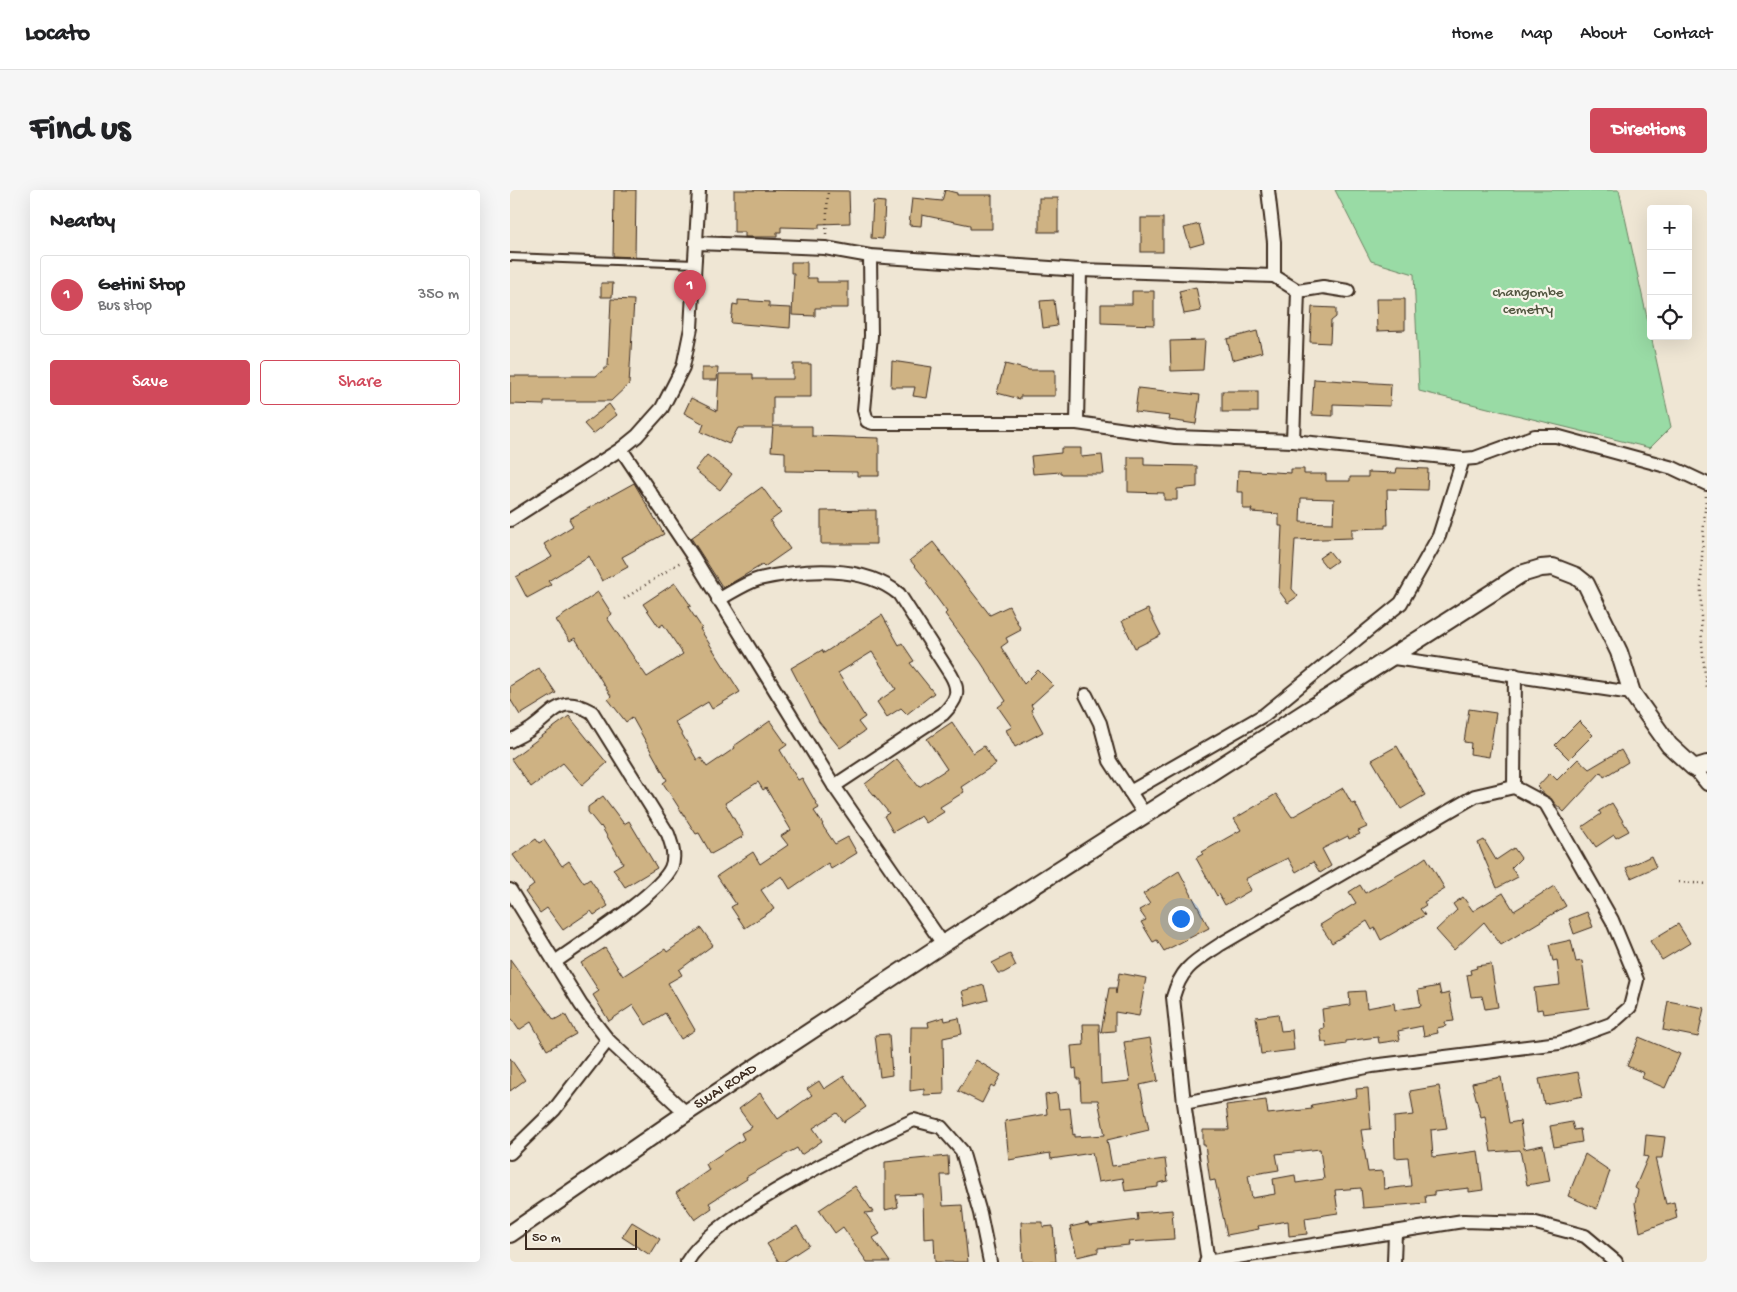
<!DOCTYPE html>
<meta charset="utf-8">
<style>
:root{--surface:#fff;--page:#f6f6f6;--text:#202124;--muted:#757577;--line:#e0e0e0;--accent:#d1495b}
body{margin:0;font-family:"Gochi Hand",sans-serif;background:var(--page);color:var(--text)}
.controls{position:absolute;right:15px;top:15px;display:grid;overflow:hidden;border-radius:5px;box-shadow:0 5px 20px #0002}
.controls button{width:45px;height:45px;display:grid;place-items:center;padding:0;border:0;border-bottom:1px solid var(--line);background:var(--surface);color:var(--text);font:25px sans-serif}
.scale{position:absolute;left:15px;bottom:12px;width:112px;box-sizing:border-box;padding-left:5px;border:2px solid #3b2a1e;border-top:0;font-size:14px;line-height:18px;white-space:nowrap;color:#3b2a1e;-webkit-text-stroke:4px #f7f3e8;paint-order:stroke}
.you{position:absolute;left:670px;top:728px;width:18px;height:18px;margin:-12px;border:4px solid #fff;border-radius:50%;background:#1a73e8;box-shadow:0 0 0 8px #1a73e833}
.badge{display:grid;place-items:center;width:32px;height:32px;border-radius:50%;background:var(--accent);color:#fff;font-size:16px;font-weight:700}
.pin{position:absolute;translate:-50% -41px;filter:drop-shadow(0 1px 2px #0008)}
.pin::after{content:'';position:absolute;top:26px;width:18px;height:15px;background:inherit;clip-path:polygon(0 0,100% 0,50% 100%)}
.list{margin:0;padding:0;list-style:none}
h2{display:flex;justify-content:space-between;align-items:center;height:65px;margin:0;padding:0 20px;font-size:21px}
h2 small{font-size:16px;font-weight:400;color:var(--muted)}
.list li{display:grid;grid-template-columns:32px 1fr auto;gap:15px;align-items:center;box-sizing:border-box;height:80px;margin:0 10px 10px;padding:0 10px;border:1px solid var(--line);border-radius:5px}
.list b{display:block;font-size:19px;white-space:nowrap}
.list p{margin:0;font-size:16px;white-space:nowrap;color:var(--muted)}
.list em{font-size:16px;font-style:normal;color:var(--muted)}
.actions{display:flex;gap:10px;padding:15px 20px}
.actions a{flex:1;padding:11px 0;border:1px solid var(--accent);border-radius:5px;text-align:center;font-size:18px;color:var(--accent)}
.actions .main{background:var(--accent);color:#fff}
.icon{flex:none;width:28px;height:28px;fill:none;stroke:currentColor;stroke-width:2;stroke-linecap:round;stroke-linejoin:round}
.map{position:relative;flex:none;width:1197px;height:1072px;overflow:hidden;border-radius:5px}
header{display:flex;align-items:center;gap:30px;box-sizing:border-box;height:70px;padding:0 25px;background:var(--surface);border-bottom:1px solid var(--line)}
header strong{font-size:24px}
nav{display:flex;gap:28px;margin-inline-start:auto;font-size:18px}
.intro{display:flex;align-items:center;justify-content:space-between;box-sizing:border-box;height:120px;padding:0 30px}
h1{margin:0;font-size:35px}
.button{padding:12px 22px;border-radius:5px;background:var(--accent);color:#fff;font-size:18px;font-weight:700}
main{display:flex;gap:30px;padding:0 30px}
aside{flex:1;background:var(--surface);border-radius:5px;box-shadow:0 5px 20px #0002}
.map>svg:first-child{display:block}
</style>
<header>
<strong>Locato</strong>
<nav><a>Home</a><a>Map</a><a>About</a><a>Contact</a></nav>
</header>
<div class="intro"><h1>Find us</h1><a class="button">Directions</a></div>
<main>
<aside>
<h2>Nearby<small></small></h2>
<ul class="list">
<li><span class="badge">1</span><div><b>Getini Stop</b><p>Bus stop</p></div><em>350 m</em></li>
</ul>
<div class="actions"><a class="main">Save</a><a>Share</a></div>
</aside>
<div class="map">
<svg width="1197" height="1072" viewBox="0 0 1197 1072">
<rect width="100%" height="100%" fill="#efe6d4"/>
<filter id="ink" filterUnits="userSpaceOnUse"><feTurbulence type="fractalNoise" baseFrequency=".02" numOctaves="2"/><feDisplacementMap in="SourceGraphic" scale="10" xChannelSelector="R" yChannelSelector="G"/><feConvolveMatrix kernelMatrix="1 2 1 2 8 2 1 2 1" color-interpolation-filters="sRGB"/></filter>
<g filter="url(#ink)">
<path fill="#99dba5" stroke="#6a8262" d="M 825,0 L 1109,0 L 1161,237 L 1140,258 L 909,201 L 904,84 L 861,71 Z"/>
<g fill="#ceb283" stroke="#3b2a1e" fill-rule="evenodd">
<path d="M 104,0 L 126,0 L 125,67 L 103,66 Z"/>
<path d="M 224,0 L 339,1 L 340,33 L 309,34 L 309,38 L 271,37 L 271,42 L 267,42 L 267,47 L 235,47 L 235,42 L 224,42 Z"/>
<path d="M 435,0 L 447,3 L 447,5 L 482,5 L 482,39 L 460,39 L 460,35 L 412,25 L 411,36 L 399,35 L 402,8 L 432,11 Z"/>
<rect x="529" y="8" width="19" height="34"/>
<path d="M 363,11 L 375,12 L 373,49 L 361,48 Z"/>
<rect x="631" y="28" width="22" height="34"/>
<path d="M 689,34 L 694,53 L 680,57 L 674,38 Z"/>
<path d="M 281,72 L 297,72 L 297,88 L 307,88 L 307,92 L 338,92 L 338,118 L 305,118 L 305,126 L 282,125 L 284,83 L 281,83 Z"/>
<path d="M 91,93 L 103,93 L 102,107 L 91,107 Z"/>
<path d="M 686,97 L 691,121 L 674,124 L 669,101 Z"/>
<path d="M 622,101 L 644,101 L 644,135 L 591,133 L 591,114 L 622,114 Z"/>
<path d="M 101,109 L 124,110 L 119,194 L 101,211 L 34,211 L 34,215 L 0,214 L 0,186 L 86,186 L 98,176 Z"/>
<path d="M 866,109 L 895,109 L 895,140 L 867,141 Z"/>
<path d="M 228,110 L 259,112 L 259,117 L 281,118 L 280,138 L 221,133 L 223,114 L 228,115 Z"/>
<path d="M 544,110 L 547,136 L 533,138 L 530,111 Z"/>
<path d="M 802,117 L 826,118 L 826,127 L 821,131 L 820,153 L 800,152 Z"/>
<path d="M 747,141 L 752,162 L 722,170 L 717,149 Z"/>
<path d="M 695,150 L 693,180 L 661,181 L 660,151 Z"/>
<path d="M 382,171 L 422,177 L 417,208 L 403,206 L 405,197 L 381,197 Z"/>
<path d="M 283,174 L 301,174 L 301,207 L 263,207 L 263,238 L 228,238 L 219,254 L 191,242 L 194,234 L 174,223 L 181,208 L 207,221 L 209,184 L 243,184 L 243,189 L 283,189 Z"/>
<path d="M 495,174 L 519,180 L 545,180 L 545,206 L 510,206 L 510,209 L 487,203 Z"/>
<path d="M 192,178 L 208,178 L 207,190 L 192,190 Z"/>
<path d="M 804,189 L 881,194 L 880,216 L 823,214 L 823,226 L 802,225 Z"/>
<path d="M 628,198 L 690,205 L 686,234 L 659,230 L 660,226 L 625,222 Z"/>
<rect x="712" y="201" width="36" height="21"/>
<path d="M 99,214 L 107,225 L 83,244 L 74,234 Z"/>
<path d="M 263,236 L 302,236 L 302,246 L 369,248 L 369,286 L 347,286 L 347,282 L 275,281 L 275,262 L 261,261 Z"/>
<path d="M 551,258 L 571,258 L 571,267 L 592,265 L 594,284 L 551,284 L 551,282 L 523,284 L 521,266 L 551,263 Z"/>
<path d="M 197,265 L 222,284 L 210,300 L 185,280 Z"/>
<path d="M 618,267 L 634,267 L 634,275 L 687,276 L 687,297 L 667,299 L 667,310 L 654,310 L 654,303 L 618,302 Z"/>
<path d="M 887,278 L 918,279 L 917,300 L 877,299 L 878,335 L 875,335 L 875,338 L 842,339 L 842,348 L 785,350 L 782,399 L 788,406 L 778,413 L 769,401 L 772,336 L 769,336 L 769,324 L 741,322 L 742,319 L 733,319 L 733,302 L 727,302 L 728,280 L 781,283 L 781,279 L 794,279 L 794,284 L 816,284 L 816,291 L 840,291 L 840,287 L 858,287 L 858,282 L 886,283 ZM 791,308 L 824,309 L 823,333 L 790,332 Z"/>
<path d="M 124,293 L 154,344 L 112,367 L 118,377 L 92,391 L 79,366 L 38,391 L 41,395 L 17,408 L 6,387 L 42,367 L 34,354 L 63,336 L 59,329 Z"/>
<path d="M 252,297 L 271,323 L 260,331 L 280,359 L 254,377 L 252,375 L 213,398 L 181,348 Z"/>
<path d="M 366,320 L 366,354 L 311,354 L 311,321 Z"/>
<path d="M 423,352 L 480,425 L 499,416 L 511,440 L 496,448 L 498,452 L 491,457 L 514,494 L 528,480 L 543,495 L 521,515 L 523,518 L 521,520 L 533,542 L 505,557 L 496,540 L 502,537 L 488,517 L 496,511 L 470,471 L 435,424 L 437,422 L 416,393 L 418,392 L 400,370 Z"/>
<path d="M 819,361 L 827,371 L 817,378 L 809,368 Z"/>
<path d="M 165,393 L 181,416 L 178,417 L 192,438 L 190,439 L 230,502 L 202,519 L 198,512 L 165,532 L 187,570 L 191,568 L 197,577 L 225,558 L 224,556 L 260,531 L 277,555 L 270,560 L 288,590 L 292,588 L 309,618 L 304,621 L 313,634 L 312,635 L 325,654 L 338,647 L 347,663 L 321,679 L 318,673 L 280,699 L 272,686 L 251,700 L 264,719 L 235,738 L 221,717 L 226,714 L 207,686 L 243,662 L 250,674 L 278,655 L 271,646 L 281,640 L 256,598 L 253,600 L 248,592 L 215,613 L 234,646 L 201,664 L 189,643 L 186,644 L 153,593 L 157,590 L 122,527 L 116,532 L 98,509 L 101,506 L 65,448 L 60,451 L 46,430 L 88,402 L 102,424 L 97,428 L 137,487 L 173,464 L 153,434 L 149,437 L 133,414 Z"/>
<path d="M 638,419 L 651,445 L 625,458 L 612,431 Z"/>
<path d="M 372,425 L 389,455 L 392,453 L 404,471 L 400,473 L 424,503 L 397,524 L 391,518 L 377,527 L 367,512 L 386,499 L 362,462 L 328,483 L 355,527 L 348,532 L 355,541 L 330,558 L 309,532 L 281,478 L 312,460 L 314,463 Z"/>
<path d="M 29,478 L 46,503 L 10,525 L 0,509 L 0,496 Z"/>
<path d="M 959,519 L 986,523 L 979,567 L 960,564 L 961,553 L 954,552 Z"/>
<path d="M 59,526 L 97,573 L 72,595 L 53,573 L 21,597 L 1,569 Z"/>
<path d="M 1069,531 L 1083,545 L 1059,569 L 1045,555 Z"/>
<path d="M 442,532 L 463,563 L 474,556 L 486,574 L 451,597 L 454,602 L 430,617 L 434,622 L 416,633 L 411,626 L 383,642 L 374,626 L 379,623 L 355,594 L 387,569 L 409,597 L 437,579 L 417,549 Z"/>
<path d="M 887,556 L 915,605 L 891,619 L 862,570 Z"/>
<path d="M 1111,560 L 1118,572 L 1094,587 L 1091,582 L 1054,622 L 1027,597 L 1040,583 L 1047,590 L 1068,569 L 1079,579 Z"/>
<path d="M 833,598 L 842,614 L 845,613 L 857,637 L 848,641 L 850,644 L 839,649 L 838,646 L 812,659 L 821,676 L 810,683 L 803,672 L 786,682 L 778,668 L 735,689 L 741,700 L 715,715 L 709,704 L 707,706 L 686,668 L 693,664 L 692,662 L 731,640 L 724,629 L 766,604 L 782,627 Z"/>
<path d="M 93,606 L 114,634 L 119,631 L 147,678 L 115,697 L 103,679 L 113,673 L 91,636 L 90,637 L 78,622 L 78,617 Z"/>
<path d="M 1102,613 L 1119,641 L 1106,648 L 1104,645 L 1086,657 L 1072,637 L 1091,624 L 1089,621 Z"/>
<path d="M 26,649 L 29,653 L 34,650 L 52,676 L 59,671 L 74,693 L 80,689 L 98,716 L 84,725 L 81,721 L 53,740 L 37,718 L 30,723 L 15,702 L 24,695 L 3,665 Z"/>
<path d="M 974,650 L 986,670 L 1004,658 L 1011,668 L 1001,678 L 1008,687 L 987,698 L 968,653 Z"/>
<path d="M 1141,666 L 1146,677 L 1121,688 L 1116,678 Z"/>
<path d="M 916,667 L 935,699 L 914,712 L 916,715 L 910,719 L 915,725 L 871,750 L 865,738 L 862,740 L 857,731 L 822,753 L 810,735 L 846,713 L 839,702 L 850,695 L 855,703 L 897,680 Z"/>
<path d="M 669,681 L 699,738 L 654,761 L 647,750 L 643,752 L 631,732 L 636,730 L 629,720 L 640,714 L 633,704 Z"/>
<path d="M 1044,696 L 1056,716 L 991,755 L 974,732 L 944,760 L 926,740 L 947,720 L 943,714 L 953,707 L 963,721 L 993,703 L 1004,721 Z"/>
<path d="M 1077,722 L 1083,737 L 1064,744 L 1059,729 Z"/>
<path d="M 1168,734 L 1180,753 L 1152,770 L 1140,751 Z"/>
<path d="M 191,738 L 203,755 L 169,780 L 172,785 L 158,793 L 185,840 L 171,849 L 155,823 L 136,835 L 123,815 L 99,831 L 83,805 L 89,801 L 71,773 L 95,758 L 113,786 L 155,759 L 157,762 Z"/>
<path d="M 1061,750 L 1066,772 L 1072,771 L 1079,818 L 1033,824 L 1032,819 L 1027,820 L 1024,798 L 1050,795 L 1047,770 L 1043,771 L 1039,755 Z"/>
<path d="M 500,764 L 506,776 L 493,783 L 488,783 L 482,773 Z"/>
<path d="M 0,769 L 44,830 L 55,824 L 66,844 L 37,860 L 21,832 L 9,840 L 0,827 Z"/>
<path d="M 981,774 L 988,817 L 975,819 L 972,806 L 961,807 L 957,785 L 961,784 L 960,780 L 967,778 L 966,776 Z"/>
<path d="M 609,783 L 636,788 L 629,826 L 605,822 L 605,841 L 591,842 L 599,798 L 605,798 L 606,804 Z"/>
<path d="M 474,795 L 478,810 L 456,816 L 452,801 Z"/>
<path d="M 929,796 L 931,805 L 939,803 L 944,831 L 935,832 L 936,836 L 927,838 L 928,843 L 914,846 L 912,836 L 888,841 L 890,850 L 869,853 L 868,847 L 836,851 L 836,854 L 817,857 L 816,852 L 812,852 L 810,839 L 814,838 L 812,819 L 840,815 L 839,802 L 855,801 L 857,818 L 884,813 L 885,820 L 911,816 L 908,800 Z"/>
<path d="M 1158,811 L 1194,818 L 1188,847 L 1153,840 Z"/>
<path d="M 768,824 L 771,841 L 782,840 L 784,860 L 751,864 L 746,827 Z"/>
<path d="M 434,827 L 435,831 L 449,828 L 452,844 L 433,848 L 434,904 L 414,905 L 414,899 L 400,901 L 401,837 L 419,837 L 418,832 Z"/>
<path d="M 573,834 L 589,834 L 591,894 L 620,891 L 614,852 L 640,848 L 648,891 L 630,895 L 639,940 L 597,950 L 602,976 L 655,969 L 658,991 L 648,993 L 648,997 L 615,1001 L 613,988 L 588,992 L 582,963 L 541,969 L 540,963 L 499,970 L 495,931 L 537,924 L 535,905 L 547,903 L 549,919 L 560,918 L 563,945 L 565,944 L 565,947 L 595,945 L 588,910 L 571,910 L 570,889 L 567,889 L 566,878 L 563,879 L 561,856 L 574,855 Z"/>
<path d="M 379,844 L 382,885 L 370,887 L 365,845 Z"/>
<path d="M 1129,847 L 1170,864 L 1155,898 L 1132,888 L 1134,883 L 1117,876 Z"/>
<path d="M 0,868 L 15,890 L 0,901 Z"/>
<path d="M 466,870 L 491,885 L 484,897 L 481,895 L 472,913 L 448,901 Z"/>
<path d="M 1068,882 L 1073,906 L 1034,914 L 1029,889 Z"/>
<path d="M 334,886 L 356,917 L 334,932 L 327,923 L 303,938 L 312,951 L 291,965 L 287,958 L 236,987 L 237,989 L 199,1013 L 202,1018 L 185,1030 L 166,1003 L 199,980 L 196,974 L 234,949 L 231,943 L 242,937 L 229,919 L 250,903 L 268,929 L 302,905 L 297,899 L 309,891 L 314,899 Z"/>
<path d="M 991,887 L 999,933 L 1010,931 L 1014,959 L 1033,955 L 1040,991 L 1017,995 L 1010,960 L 981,962 L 975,926 L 971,927 L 962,893 Z"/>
<path d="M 929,896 L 937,938 L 921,940 L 923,967 L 968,961 L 973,1000 L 959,1002 L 959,998 L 924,1002 L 924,1005 L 915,1006 L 916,1013 L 853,1018 L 851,998 L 825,1000 L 828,1023 L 795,1028 L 797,1044 L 779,1046 L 778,1031 L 748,1036 L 749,1039 L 717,1045 L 705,990 L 700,991 L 695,955 L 693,955 L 693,940 L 719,940 L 716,915 L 756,910 L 758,924 L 802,919 L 801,915 L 847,907 L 846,899 L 858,898 L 861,939 L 851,940 L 858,982 L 873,981 L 874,999 L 901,996 L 898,967 L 885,968 L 884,927 L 904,925 L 900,901 ZM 810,959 L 814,989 L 786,993 L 785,985 L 763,989 L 765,1004 L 742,1008 L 738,985 L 769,980 L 766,964 Z"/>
<path d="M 1062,932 L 1064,940 L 1070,939 L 1072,952 L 1044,957 L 1040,936 Z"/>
<path d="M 1136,945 L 1155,947 L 1152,968 L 1145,968 L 1156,1014 L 1164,1012 L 1167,1028 L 1130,1042 L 1125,1013 L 1128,1000 L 1125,998 L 1138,967 L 1134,966 Z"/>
<path d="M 1075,964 L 1100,981 L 1087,1019 L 1058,1006 Z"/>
<path d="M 438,966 L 439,985 L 431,985 L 433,1016 L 452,1015 L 458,1072 L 425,1072 L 424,1048 L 414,1049 L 413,1004 L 386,1005 L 388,1017 L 375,1020 L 375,972 Z"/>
<path d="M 345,996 L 363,1022 L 355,1023 L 370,1044 L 363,1048 L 380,1072 L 357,1072 L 333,1037 L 325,1043 L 309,1020 Z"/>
<path d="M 662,1020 L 664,1049 L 618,1052 L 619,1055 L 588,1058 L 588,1062 L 567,1067 L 560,1037 L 578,1033 L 579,1036 L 628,1030 L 627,1023 Z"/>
<path d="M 122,1032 L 150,1049 L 140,1065 L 112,1047 Z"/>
<path d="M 511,1032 L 533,1032 L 533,1037 L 543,1036 L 546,1072 L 513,1072 Z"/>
<path d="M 287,1036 L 299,1055 L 273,1072 L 269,1072 L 257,1054 Z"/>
</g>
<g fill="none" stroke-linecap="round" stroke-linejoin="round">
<g stroke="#3b2a1e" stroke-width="10">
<path id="service" d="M 0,67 L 185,74"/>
</g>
<g stroke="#3b2a1e" stroke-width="16">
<g id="minor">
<path d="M 758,0 L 764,52 L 764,86"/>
<path d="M 186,53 L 315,58 L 360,66 L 570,80 L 764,86 L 788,101 L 813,97 L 838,101"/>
<path d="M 360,66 L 361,146 L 354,220 L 357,231 L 363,233 L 567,233 L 665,247 L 783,251 L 953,269 L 965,268 L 1025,246 L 1046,246 L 1163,278 L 1197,294"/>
<path d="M 567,233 L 570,80"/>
<path d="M 783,251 L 788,101"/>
<path d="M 111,259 L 182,365 L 324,596 L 433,754"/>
<path d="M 0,330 L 111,259 L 127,246 L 152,218 L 173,177 L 181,138 L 189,0"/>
<path d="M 208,410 C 221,403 235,393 249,389 C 293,379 353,374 389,404 L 441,485 C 451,502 446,511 433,524 L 324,596"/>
<path d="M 884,468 L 1122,503"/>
<path d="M 576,505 L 590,533 L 600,571 L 635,625"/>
<path d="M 0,551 C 7,547 14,544 21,539 C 46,522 49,504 82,522 L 158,644 C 162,655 166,667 161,678 C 149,704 71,753 45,772"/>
<path d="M 1184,578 L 1197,594"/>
<path d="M 1004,597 L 1005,485"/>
<path d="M 620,602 L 754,525 L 891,413 L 929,346 L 953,269"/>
<path d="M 0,700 L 71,815 L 98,850 L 176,923"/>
<path d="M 674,913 L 862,876 L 1049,853 L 1101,834 L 1120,817 L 1127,790 L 1102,730 L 1036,614 L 1004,597 L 965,606 L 711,754 C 686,771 672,776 663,807 L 674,913 L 698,1072"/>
<path d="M 0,963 L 44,920 L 98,850"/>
<path d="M 177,1072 C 204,1024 351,954 404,930 L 431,937 L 452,961 L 470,1023 L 480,1072"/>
<path d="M 696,1072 L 953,1031 L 1026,1033 L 1075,1046 L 1106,1072"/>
<path d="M 884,1072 L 885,1042"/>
</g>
</g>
<g stroke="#3b2a1e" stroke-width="20">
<g id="tertiary">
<path id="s1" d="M 0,1044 L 176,923 L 433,754 L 1011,384 L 1031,378 L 1043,377 L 1066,386 L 1076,394 L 1109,462 L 1122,503 L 1159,555 L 1184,578 L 1197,574"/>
</g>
</g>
<g stroke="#3b2a1e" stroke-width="2.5" stroke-dasharray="1 4" stroke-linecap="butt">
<path d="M 316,44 L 318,0"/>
<path d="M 1196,306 C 1191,370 1187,435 1197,498"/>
<path d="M 114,409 L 172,371"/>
<path d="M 1169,692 L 1197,694"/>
</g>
<use href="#service" stroke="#f7f3e8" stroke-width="6"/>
<use href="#minor" stroke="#f7f3e8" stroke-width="12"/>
<use href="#tertiary" stroke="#f7f3e8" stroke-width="16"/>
</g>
</g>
<g text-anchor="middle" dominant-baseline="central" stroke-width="4.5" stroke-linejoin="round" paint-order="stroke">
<g font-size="15" fill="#525640" stroke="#f7f3e8">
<text x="1018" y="103">changombe<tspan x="1018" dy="17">cemetry</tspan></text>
</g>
<g font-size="15" fill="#3b2a1e" stroke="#f7f3e8">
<text stroke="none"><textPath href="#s1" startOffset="261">SWAI ROAD</textPath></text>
</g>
</g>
</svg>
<div class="controls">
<button>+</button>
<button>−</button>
<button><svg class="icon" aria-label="locate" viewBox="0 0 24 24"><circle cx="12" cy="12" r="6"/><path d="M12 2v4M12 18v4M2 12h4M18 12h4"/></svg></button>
</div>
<div class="scale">50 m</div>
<div class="you"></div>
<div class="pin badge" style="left:180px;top:121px">1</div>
</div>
</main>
